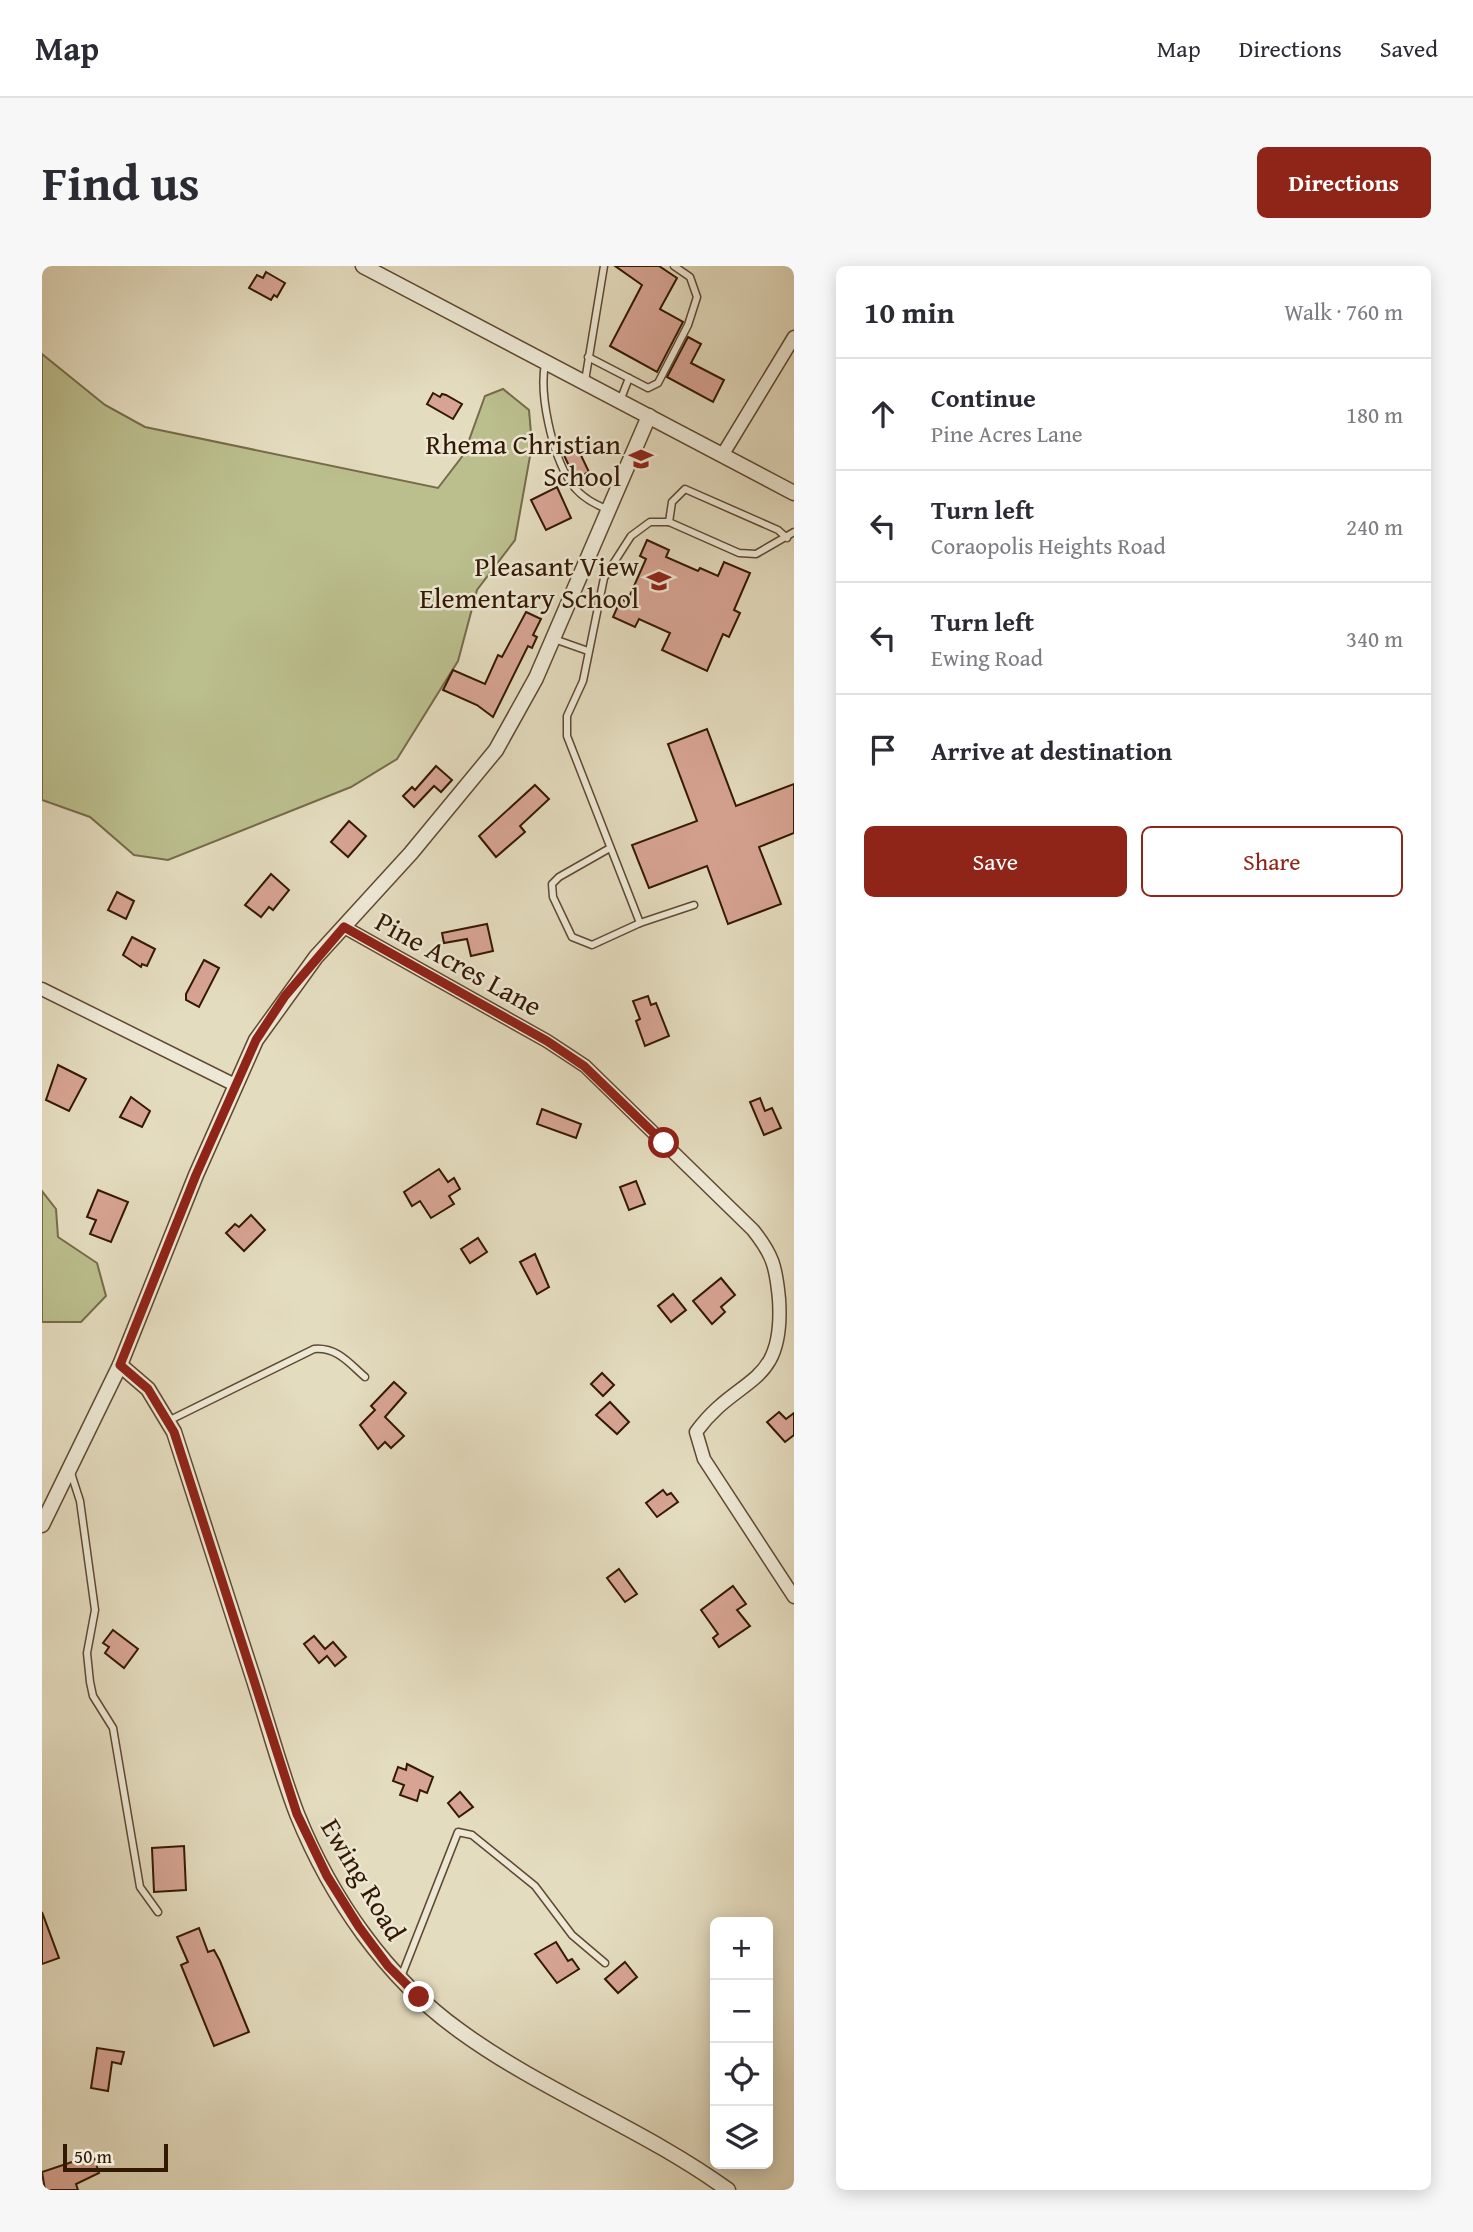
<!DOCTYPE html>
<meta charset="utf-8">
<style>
:root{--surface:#fff;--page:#f7f7f7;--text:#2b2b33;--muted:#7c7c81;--line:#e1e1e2;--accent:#8f2418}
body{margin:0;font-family:"Gentium Book Plus",serif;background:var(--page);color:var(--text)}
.controls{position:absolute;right:21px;bottom:21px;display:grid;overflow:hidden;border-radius:10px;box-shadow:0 4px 18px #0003}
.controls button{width:63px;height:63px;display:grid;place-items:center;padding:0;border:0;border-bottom:2px solid var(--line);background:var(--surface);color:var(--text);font:35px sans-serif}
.scale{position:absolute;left:21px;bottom:18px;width:105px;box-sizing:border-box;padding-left:7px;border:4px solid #331802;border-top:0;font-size:19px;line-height:24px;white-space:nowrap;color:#331802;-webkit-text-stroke:5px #ede8d5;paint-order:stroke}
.stop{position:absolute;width:21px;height:21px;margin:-16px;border:5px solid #8f2418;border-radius:50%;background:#fff}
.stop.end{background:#8f2418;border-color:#fff;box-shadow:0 2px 7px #0008}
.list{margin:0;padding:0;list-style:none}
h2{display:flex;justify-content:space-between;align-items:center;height:91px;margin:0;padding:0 28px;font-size:30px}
h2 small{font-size:23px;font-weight:400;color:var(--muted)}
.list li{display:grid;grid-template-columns:46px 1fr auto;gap:21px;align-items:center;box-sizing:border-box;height:112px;padding:0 28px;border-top:2px solid var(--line)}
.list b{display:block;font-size:26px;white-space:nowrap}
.list p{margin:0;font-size:23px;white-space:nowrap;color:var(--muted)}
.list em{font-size:23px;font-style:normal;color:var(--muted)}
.actions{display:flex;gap:14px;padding:21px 28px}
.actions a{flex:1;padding:16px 0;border:2px solid var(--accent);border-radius:10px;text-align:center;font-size:24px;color:var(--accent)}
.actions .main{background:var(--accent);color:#fff}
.icon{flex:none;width:38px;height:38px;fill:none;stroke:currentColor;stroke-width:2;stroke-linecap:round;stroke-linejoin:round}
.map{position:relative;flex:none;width:752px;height:1924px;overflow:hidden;border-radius:10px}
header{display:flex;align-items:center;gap:42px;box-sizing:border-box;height:98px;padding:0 35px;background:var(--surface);border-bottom:2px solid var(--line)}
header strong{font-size:33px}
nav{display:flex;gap:38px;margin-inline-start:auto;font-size:24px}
.intro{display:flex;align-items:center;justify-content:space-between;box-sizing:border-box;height:168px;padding:0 42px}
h1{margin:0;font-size:49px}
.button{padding:18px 32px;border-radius:10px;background:var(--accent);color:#fff;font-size:24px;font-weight:700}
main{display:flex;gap:42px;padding:0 42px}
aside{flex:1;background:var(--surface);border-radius:10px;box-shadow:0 4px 18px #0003}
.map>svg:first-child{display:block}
</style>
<header>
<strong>Map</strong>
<nav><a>Map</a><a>Directions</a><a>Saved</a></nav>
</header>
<div class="intro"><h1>Find us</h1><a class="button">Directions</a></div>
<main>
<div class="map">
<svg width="752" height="1924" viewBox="0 0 752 1924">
<rect width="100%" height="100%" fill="#e4dcbf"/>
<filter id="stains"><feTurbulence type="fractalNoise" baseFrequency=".00286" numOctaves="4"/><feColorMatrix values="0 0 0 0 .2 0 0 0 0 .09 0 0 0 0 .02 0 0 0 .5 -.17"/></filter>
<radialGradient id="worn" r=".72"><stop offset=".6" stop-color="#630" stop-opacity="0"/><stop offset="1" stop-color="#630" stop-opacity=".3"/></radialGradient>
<g fill="#bbbe8d" stroke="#776b48" stroke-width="2">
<path d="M 0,88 L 63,139 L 103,161 L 396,222 L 422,188 L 443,130 L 461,123 L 487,144 L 490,179 L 473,274 L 435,324 L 416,395 L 355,493 L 309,521 L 126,594 L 92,589 L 48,551 L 0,534 Z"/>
<path d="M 0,925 L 14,943 L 16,971 L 55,997 L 64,1030 L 39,1056 L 0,1056 Z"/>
</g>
<g fill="#d7a493" stroke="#331802" stroke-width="2">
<path d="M 573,0 L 617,0 L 635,12 L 618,43 L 641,56 L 615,106 L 568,80 L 600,19 Z"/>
<path d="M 224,6 L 243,17 L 235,31 L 232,29 L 229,34 L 207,22 L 215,9 L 221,12 Z"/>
<path d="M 646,71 L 659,78 L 649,97 L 682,114 L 671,136 L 625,111 Z"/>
<path d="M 391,127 L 398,131 L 400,128 L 404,129 L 420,138 L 411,153 L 385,138 Z"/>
<path d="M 535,181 L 547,206 L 533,213 L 521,187 Z"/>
<path d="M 515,221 L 529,252 L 504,264 L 489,234 Z"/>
<path d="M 605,274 L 627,284 L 624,291 L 656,305 L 658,302 L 676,310 L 682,296 L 708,307 L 692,344 L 698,347 L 687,371 L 681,368 L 665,405 L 620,384 L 628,367 L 597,353 L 593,361 L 571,351 L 579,333 L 585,336 L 604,293 L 598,290 Z"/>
<path d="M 484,346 L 499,353 L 491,369 L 495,371 L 490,382 L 486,380 L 451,451 L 435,439 L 401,424 L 411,404 L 443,418 L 456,389 L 460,391 Z"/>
<path d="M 665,463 L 694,540 L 752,518 L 752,567 L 717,581 L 739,638 L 686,658 L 665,600 L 607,622 L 590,579 L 655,555 L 626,478 Z"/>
<path d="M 394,500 L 410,514 L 399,526 L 392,520 L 372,541 L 361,530 L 370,521 L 373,524 Z"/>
<path d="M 493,519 L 507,533 L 478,560 L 483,566 L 454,591 L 437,570 Z"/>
<path d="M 307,555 L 324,570 L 306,591 L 289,576 Z"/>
<path d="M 229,608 L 247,624 L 231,644 L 227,641 L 219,651 L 203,639 Z"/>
<path d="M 75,626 L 92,635 L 84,653 L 66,644 Z"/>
<path d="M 445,658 L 451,685 L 429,690 L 425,673 L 402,677 L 400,667 Z"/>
<path d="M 90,671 L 113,683 L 105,700 L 100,698 L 99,701 L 81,689 Z"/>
<path d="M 162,694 L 177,702 L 157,741 L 144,734 L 144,728 Z"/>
<path d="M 606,730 L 609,739 L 614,737 L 627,770 L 603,780 L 594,755 L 598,753 L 591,735 Z"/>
<path d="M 16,799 L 44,813 L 27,845 L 4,834 Z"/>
<path d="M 89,831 L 108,845 L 100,861 L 78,851 Z"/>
<path d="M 718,832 L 723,845 L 730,842 L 739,862 L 722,869 L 708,836 Z"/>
<path d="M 500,843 L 539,858 L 534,872 L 495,858 Z"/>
<path d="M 397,903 L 406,916 L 412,912 L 418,923 L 407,930 L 412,938 L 389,952 L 378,935 L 370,940 L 362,926 Z"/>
<path d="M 594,915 L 603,938 L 587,944 L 578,921 Z"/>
<path d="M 56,924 L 86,936 L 69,976 L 48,968 L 54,954 L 45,951 Z"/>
<path d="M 209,949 L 223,964 L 202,985 L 184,967 L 193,958 L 197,961 Z"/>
<path d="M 436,972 L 445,986 L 428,997 L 419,983 Z"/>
<path d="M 493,988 L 507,1021 L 495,1028 L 478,996 Z"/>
<path d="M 679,1012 L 693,1029 L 679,1041 L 683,1046 L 670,1058 L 651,1035 Z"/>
<path d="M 631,1028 L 644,1044 L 629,1056 L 616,1040 Z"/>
<path d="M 560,1107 L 572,1119 L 561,1130 L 549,1118 Z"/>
<path d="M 352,1116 L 364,1127 L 343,1151 L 362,1170 L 349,1182 L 343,1176 L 336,1183 L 318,1159 L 333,1144 L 329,1140 Z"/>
<path d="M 568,1136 L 587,1156 L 575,1168 L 554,1149 Z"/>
<path d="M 737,1146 L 744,1153 L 752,1147 L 752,1169 L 743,1176 L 725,1156 Z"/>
<path d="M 621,1224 L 625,1229 L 629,1227 L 636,1236 L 615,1251 L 604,1237 Z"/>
<path d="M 577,1303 L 595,1328 L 583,1336 L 565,1312 Z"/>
<path d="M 691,1320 L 704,1338 L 695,1344 L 708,1360 L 677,1381 L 671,1372 L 676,1368 L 659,1344 Z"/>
<path d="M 71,1364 L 96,1383 L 82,1402 L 63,1387 L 67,1381 L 61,1377 Z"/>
<path d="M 272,1370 L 283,1383 L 291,1376 L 304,1391 L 293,1400 L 285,1390 L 277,1397 L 262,1378 Z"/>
<path d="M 365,1498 L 391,1511 L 385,1527 L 378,1524 L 375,1535 L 358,1529 L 362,1519 L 351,1515 L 356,1501 L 364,1504 Z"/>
<path d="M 418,1526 L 431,1541 L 417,1551 L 406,1537 Z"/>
<path d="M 142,1580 L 144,1624 L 112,1626 L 110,1582 Z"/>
<path d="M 0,1646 L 17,1692 L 0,1698 Z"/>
<path d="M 157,1662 L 166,1686 L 172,1684 L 178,1695 L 207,1766 L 172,1780 L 139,1699 L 146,1696 L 135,1671 Z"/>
<path d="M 514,1676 L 526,1695 L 530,1693 L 537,1703 L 515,1717 L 493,1688 Z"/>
<path d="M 583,1696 L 595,1711 L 576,1727 L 563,1713 Z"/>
<path d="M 55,1782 L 82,1786 L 79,1798 L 70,1796 L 66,1825 L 49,1822 Z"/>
<path d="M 52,1892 L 57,1907 L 34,1918 L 36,1924 L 3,1924 L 0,1906 L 36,1894 L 38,1897 Z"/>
</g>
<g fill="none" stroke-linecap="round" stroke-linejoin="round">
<g stroke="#5f4931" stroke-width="9">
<g id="service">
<path d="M 546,91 L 606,122 L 616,117 L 646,59 L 655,31 L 648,11 L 632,0"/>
<path d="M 503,98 C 497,129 510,186 527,214 C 536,229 549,237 565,243"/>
<path d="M 543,115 L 562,0"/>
<path d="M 578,135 L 587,112"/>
<path d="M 627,256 L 630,236 L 643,223 L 736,264 L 745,272"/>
<path d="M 512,373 L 546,385"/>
<path d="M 568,582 L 517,611 L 510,618 L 511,631 L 530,671 L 550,679 L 598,657 L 652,639"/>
<path d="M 598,657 L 525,470 L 525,450 L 541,415 L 562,312 L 589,270 L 608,256 L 627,256 L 697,287 L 714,288 L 752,266"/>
<path d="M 126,1155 L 272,1083 C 295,1081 307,1097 323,1111"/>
<path d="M 28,1204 L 38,1235 L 53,1344 L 45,1387 L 48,1416 L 51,1430 L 71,1462 L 98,1621 L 116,1646"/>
<path d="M 359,1711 L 416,1566 L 430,1569 L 493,1620 L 530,1669 L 563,1697"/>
</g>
</g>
<g stroke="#5f4931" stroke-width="15">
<g id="minor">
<path d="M 681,188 L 752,71"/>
<path d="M 302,661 L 505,775 L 543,800 L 711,964 C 731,989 734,1001 737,1033 C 743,1123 696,1108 654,1166 L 662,1193 L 752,1331"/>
<path d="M 0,723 L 193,819"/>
</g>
</g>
<g stroke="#5f4931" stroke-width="17">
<g id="tertiary">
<path d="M 321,0 L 752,227"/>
<path d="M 78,1099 L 106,1123 L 132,1166 C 157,1245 183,1323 208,1402 C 224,1450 237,1501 255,1548 C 289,1632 344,1712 418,1765 C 502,1826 602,1863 686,1924"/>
<path d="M 0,1259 L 78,1099 L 154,909 L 214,774 L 274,691 L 369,587 L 454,484 L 494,412 L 607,150"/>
</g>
</g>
<use href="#service" stroke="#ede8d5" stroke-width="6"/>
<use href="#minor" stroke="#ede8d5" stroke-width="12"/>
<use href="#tertiary" stroke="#ede8d5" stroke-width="14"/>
</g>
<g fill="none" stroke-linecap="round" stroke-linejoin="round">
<path stroke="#8f2418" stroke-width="9" d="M 377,1731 L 346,1700 L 317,1661 L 285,1610 L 255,1548 L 132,1166 L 106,1123 L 78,1099 L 154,909 L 214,774 L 243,730 L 302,661 L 505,775 L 542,800 L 622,877"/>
</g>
<defs>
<g id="school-bare" transform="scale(1.89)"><path d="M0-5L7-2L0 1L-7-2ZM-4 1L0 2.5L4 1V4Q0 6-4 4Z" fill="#8f2418" stroke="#ede8d5" stroke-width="2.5" paint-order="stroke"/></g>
</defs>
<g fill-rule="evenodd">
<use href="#school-bare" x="599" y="193"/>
<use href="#school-bare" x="617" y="315"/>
</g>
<g text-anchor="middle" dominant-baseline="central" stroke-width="5" stroke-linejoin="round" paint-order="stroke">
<g font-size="28" fill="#331802" stroke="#ede8d5" text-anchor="end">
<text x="579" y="177">Rhema Christian<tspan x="579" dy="32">School</tspan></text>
<text x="597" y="299">Pleasant View<tspan x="597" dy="32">Elementary School</tspan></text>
</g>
<g font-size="28" fill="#331802" stroke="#ede8d5">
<text transform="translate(417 697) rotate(29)">Pine Acres Lane</text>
<text transform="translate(322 1613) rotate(59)">Ewing Road</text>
</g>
</g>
<rect width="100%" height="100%" filter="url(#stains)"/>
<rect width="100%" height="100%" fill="url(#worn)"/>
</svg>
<div class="controls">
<button>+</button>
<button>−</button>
<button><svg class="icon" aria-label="locate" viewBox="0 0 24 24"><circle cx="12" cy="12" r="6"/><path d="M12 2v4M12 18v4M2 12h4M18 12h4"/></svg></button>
<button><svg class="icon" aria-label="layers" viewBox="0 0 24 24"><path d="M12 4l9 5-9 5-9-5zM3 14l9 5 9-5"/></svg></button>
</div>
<div class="scale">50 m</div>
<div class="stop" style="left:622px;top:877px"></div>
<div class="stop end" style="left:377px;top:1731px"></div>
</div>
<aside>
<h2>10 min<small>Walk · 760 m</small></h2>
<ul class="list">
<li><svg class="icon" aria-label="ahead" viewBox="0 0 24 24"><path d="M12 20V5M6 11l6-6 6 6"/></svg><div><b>Continue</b><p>Pine Acres Lane</p></div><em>180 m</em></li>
<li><svg class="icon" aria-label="left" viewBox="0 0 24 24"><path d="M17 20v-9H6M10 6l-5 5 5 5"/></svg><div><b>Turn left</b><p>Coraopolis Heights Road</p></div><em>240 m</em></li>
<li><svg class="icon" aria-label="left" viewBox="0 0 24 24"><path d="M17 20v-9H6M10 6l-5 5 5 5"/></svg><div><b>Turn left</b><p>Ewing Road</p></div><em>340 m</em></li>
<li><svg class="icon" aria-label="arrive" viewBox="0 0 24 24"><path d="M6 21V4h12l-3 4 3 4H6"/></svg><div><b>Arrive at destination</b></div></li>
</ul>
<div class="actions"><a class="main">Save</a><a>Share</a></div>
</aside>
</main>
